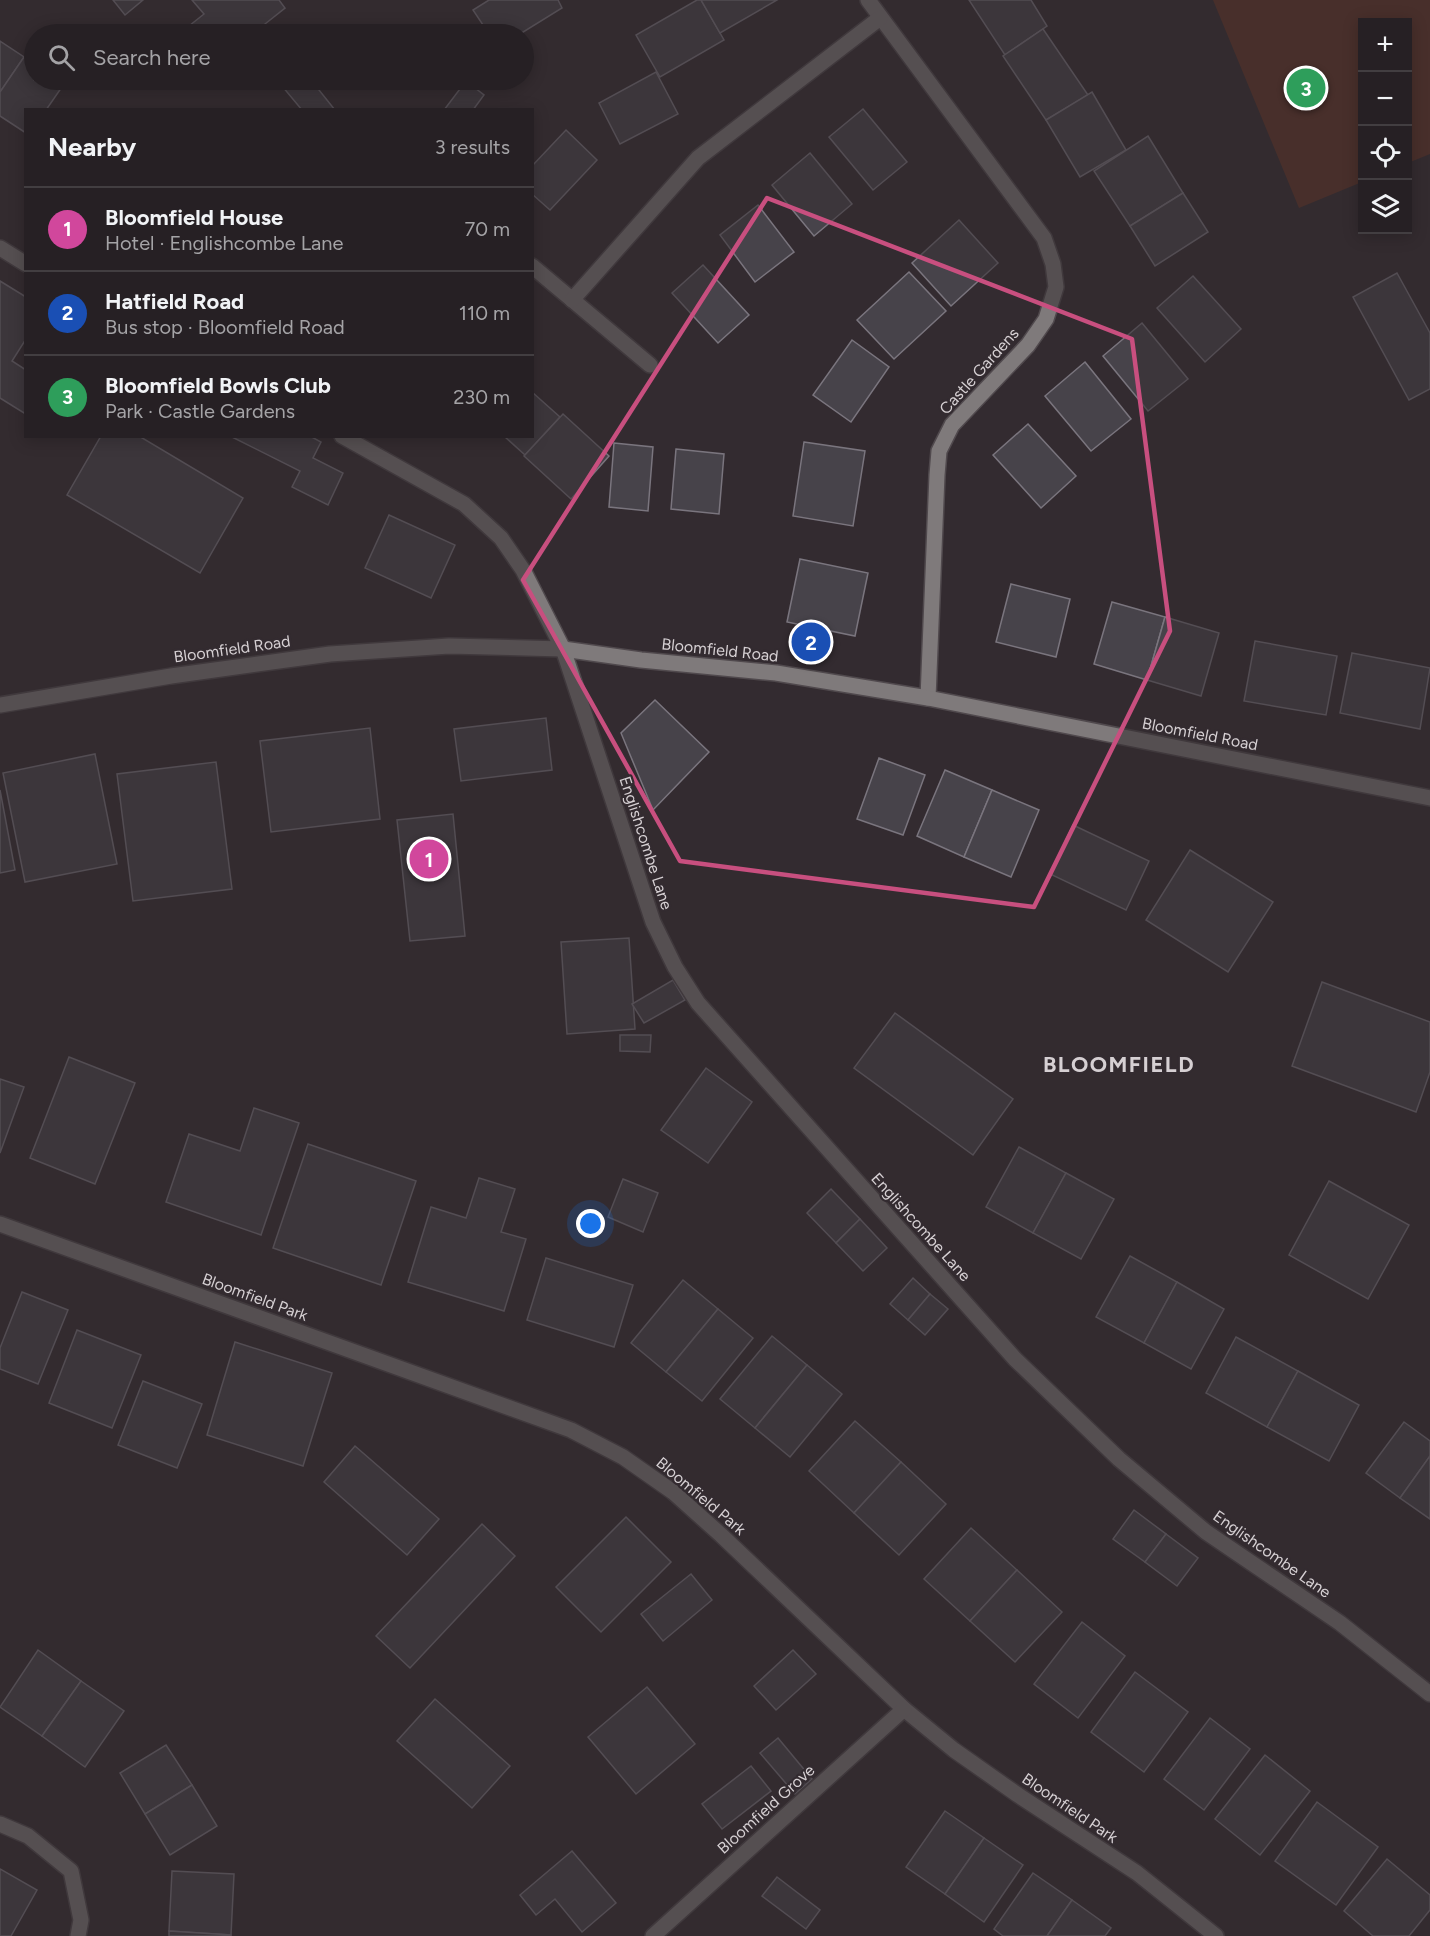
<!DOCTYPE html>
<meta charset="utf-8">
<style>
:root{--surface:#262024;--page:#2e282c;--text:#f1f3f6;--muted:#a4a3a6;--line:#423e41;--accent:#51ccd2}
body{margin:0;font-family:Figtree,sans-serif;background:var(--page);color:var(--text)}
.controls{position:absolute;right:18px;top:18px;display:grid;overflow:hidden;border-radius:0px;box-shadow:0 3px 15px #0003}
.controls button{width:54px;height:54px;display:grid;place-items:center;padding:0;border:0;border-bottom:2px solid var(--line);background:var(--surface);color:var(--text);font:30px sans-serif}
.you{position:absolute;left:591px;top:1224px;width:21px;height:21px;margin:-15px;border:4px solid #fff;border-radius:50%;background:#1a73e8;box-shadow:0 0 0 9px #1a73e833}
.badge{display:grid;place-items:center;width:39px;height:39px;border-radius:50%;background:var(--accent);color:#fff;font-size:20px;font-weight:700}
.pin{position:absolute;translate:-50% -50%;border:3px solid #fff;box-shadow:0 2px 6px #0006}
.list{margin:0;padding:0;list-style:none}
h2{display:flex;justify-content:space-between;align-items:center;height:78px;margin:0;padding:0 24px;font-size:26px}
h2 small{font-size:20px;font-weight:400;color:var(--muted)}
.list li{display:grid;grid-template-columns:39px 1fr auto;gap:18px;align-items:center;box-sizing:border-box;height:84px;padding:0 24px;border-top:2px solid var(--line)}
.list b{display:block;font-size:22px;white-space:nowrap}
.list p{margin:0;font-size:20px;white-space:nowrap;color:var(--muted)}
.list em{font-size:20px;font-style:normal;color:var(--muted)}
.icon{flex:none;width:33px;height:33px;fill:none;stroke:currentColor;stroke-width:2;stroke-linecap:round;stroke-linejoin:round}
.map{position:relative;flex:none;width:1430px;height:1936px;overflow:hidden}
.search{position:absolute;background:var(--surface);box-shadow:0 3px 15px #0003;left:24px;top:24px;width:510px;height:66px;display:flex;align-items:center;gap:15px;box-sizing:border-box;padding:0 21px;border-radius:33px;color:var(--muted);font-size:22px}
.panel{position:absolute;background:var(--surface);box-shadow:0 3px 15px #0003;left:24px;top:108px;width:510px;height:330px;border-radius:0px}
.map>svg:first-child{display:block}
</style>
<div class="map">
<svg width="1430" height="1936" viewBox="0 0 1430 1936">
<rect width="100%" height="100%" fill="#332b30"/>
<path fill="#623426" d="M 1213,0 L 1430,0 L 1430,154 L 1408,163 L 1408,22 L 1362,22 L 1362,182 L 1299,208 Z"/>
<g fill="#47434a" stroke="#7a757e" stroke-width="1.5">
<path d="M 113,0 L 143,0 L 125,15 Z"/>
<path d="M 192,0 L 279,0 L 285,8 L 265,24 L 274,34 L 179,34 L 204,14 Z"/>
<path d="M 489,0 L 558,0 L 562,8 L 520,34 L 489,34 L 473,10 Z"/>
<path d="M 697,0 L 701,0 L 724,40 L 660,77 L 636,35 Z"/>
<path d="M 701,0 L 777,0 L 720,33 Z"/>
<path d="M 969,0 L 1031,0 L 1047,26 L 1005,55 Z"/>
<path d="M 1043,29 L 1088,95 L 1046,120 L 1003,56 Z"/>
<path d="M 0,41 L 24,57 L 0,92 Z"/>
<path d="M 24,57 L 34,64 L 34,80 L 57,80 L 64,84 L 46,110 L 26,110 L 26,133 L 0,116 L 0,92 Z"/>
<path d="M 656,72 L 678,114 L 620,144 L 599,103 Z"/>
<path d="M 277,80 L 311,80 L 335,110 L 302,110 Z"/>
<path d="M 466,81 L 484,95 L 473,110 L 444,110 Z"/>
<path d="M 1092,92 L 1126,150 L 1080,177 L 1046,120 Z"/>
<path d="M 863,109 L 907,162 L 873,190 L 829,137 Z"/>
<path d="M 566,130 L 597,160 L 550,210 L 532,194 L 532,166 Z"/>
<path d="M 1148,136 L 1183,193 L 1130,226 L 1094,171 Z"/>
<path d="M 810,153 L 852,204 L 814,236 L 772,185 Z"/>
<path d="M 1183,193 L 1208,232 L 1155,266 L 1130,226 Z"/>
<path d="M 758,205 L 794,252 L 755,282 L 720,235 Z"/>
<path d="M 959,220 L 998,263 L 951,306 L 912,263 Z"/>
<path d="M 703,265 L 749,315 L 718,343 L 672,293 Z"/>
<path d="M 909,272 L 946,311 L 894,359 L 857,320 Z"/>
<path d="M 1397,273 L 1430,333 L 1430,389 L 1409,400 L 1353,297 Z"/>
<path d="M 1193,276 L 1241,329 L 1205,362 L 1157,308 Z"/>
<path d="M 0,281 L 26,297 L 26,339 L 12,361 L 26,370 L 26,410 L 24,413 L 0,398 Z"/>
<path d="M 1142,323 L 1188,379 L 1148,411 L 1103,356 Z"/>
<path d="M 852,340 L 889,367 L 851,422 L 813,395 Z"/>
<path d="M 1085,362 L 1131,419 L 1091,451 L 1045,396 Z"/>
<path d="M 532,392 L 560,417 L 525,455 L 504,436 L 532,436 Z"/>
<path d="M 563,414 L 609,456 L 571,499 L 524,456 Z"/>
<path d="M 1028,424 L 1076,476 L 1041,508 L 993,455 Z"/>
<path d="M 101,436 L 139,436 L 243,498 L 200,573 L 67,495 Z"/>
<path d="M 230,436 L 310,436 L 321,442 L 313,458 L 343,473 L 328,505 L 292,487 L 300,471 Z"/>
<path d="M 804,442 L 865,451 L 853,526 L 793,516 Z"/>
<path d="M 614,443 L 653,447 L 648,511 L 609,507 Z"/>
<path d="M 676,449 L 724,454 L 719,514 L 671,509 Z"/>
<path d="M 389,515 L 455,545 L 431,598 L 365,568 Z"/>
<path d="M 800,559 L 868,573 L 855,636 L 787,622 Z"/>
<path d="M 1011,584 L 1070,599 L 1056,657 L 996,642 Z"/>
<path d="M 1112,602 L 1165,617 L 1147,680 L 1094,664 Z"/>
<path d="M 1165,617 L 1219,633 L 1201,696 L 1147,680 Z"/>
<path d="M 1255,641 L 1337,656 L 1326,715 L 1244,701 Z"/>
<path d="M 1352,653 L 1430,668 L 1420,729 L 1340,713 Z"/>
<path d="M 655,700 L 709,752 L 653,810 L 621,733 Z"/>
<path d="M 546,718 L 552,770 L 461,781 L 454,729 Z"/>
<path d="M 370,728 L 380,819 L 271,832 L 260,741 Z"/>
<path d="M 95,754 L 117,864 L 25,882 L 3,773 Z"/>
<path d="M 879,758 L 925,775 L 903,835 L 857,819 Z"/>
<path d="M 216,762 L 232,889 L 133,901 L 117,774 Z"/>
<path d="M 945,770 L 992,790 L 964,857 L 917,836 Z"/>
<path d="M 0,790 L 15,870 L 0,873 Z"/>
<path d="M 992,790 L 1039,810 L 1011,877 L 964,857 Z"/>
<path d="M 453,814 L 465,936 L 410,941 L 397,820 Z"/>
<path d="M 1073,825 L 1149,861 L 1126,910 L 1050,874 Z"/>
<path d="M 1190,850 L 1273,902 L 1228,972 L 1146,920 Z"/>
<path d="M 629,938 L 635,1029 L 567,1034 L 561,942 Z"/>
<path d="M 673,980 L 685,1000 L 644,1023 L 632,1004 Z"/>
<path d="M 1322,982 L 1430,1022 L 1430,1072 L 1416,1112 L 1292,1066 Z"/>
<path d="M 895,1013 L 1013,1099 L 973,1155 L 854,1068 Z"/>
<path d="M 620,1035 L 651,1035 L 650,1052 L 620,1051 Z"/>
<path d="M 69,1057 L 135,1083 L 95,1184 L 30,1158 Z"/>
<path d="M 706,1068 L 752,1102 L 708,1163 L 661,1130 Z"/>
<path d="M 0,1079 L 24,1087 L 0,1153 Z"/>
<path d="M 254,1108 L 299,1123 L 261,1235 L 166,1202 L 189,1134 L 240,1151 Z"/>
<path d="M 308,1144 L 416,1181 L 381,1285 L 273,1248 Z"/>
<path d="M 1019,1147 L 1066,1173 L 1033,1233 L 986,1207 Z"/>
<path d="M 1066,1173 L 1114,1199 L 1081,1259 L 1033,1233 Z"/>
<path d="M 479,1178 L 515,1189 L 501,1232 L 526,1239 L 504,1311 L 408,1282 L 431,1207 L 466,1218 Z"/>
<path d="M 623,1179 L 658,1193 L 643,1232 L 608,1217 Z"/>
<path d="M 1329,1181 L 1409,1225 L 1368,1299 L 1289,1255 Z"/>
<path d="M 831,1189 L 860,1219 L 836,1243 L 807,1213 Z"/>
<path d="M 860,1219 L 887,1248 L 863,1271 L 836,1243 Z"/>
<path d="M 1130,1256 L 1177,1282 L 1144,1343 L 1096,1317 Z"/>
<path d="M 546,1258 L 633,1285 L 614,1347 L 527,1320 Z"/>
<path d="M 913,1278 L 930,1294 L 908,1320 L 890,1304 Z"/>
<path d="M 683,1280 L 718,1309 L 666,1372 L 631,1343 Z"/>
<path d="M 1177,1282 L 1224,1309 L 1191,1369 L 1144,1343 Z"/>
<path d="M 22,1292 L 68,1310 L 38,1384 L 0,1369 L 0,1348 Z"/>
<path d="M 930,1294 L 948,1309 L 925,1335 L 908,1320 Z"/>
<path d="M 718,1309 L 753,1338 L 702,1401 L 666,1372 Z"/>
<path d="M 77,1330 L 141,1355 L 112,1428 L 49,1403 Z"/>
<path d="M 772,1336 L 807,1365 L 755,1428 L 720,1399 Z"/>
<path d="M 1236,1337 L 1298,1371 L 1267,1427 L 1206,1393 Z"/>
<path d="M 235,1342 L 332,1373 L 303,1466 L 207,1435 Z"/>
<path d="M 807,1365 L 842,1394 L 790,1457 L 755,1428 Z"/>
<path d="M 1298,1371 L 1359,1405 L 1329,1461 L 1267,1427 Z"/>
<path d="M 143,1381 L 202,1404 L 177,1468 L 118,1445 Z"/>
<path d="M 855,1421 L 901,1462 L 854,1513 L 809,1471 Z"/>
<path d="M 1404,1422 L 1430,1441 L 1430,1456 L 1400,1498 L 1366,1473 Z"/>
<path d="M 355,1446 L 439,1519 L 407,1555 L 324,1482 Z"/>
<path d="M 1430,1456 L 1430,1519 L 1400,1498 Z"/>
<path d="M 901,1462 L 946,1504 L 899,1555 L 854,1513 Z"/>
<path d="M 1134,1510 L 1166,1534 L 1145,1562 L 1113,1539 Z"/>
<path d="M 626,1517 L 671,1562 L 601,1632 L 556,1587 Z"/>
<path d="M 482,1524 L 515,1556 L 410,1668 L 376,1636 Z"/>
<path d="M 971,1528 L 1017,1570 L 970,1621 L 924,1579 Z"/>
<path d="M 1166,1534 L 1198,1558 L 1177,1586 L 1145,1562 Z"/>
<path d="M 1017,1570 L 1062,1612 L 1015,1662 L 970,1621 Z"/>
<path d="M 691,1574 L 712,1600 L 663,1641 L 641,1614 Z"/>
<path d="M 1082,1622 L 1125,1656 L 1078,1718 L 1034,1684 Z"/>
<path d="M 38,1650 L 81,1681 L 42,1736 L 0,1707 Z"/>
<path d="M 793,1650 L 816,1674 L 776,1710 L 754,1686 Z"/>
<path d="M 1135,1672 L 1188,1712 L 1144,1772 L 1091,1732 Z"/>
<path d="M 81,1681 L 124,1711 L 85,1767 L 42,1736 Z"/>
<path d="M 647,1687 L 695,1744 L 636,1794 L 588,1737 Z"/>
<path d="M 435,1699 L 510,1766 L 472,1808 L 397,1741 Z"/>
<path d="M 1210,1718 L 1250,1749 L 1204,1810 L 1164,1779 Z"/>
<path d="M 778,1738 L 812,1779 L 795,1794 L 760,1753 Z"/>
<path d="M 166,1745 L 192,1785 L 145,1814 L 120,1773 Z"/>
<path d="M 1265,1755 L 1310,1791 L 1260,1855 L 1215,1819 Z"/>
<path d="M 751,1766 L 771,1791 L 722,1829 L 702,1804 Z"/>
<path d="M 192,1785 L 217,1826 L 170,1855 L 145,1814 Z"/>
<path d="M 1317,1802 L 1378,1847 L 1336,1905 L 1275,1861 Z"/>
<path d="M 945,1811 L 984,1838 L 945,1894 L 906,1867 Z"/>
<path d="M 984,1838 L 1023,1865 L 984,1922 L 945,1894 Z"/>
<path d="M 572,1851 L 616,1903 L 582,1932 L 555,1899 L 536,1915 L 520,1895 Z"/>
<path d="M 1387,1859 L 1430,1895 L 1430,1910 L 1409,1936 L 1373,1936 L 1344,1911 Z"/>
<path d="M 0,1869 L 37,1890 L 11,1936 L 0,1936 Z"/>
<path d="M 172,1871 L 234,1874 L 231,1935 L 169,1931 Z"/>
<path d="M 1033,1873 L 1072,1900 L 1047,1936 L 1003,1936 L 994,1929 Z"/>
<path d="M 777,1877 L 820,1910 L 806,1929 L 762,1896 Z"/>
<path d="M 1072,1900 L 1111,1928 L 1105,1936 L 1047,1936 Z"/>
<path d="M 169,1931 L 231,1935 L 231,1936 L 169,1936 Z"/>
</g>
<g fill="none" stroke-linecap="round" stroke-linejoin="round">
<g stroke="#50494d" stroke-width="18">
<g id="minor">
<path d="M 868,0 L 1044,238 L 1053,264 L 1056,287 L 1046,319 L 1028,345 L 952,425 L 939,451 L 937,475 L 928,698"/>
<path d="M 0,248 L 26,264"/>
<path d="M 532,266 L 650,365"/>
<path d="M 572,300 L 698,158 L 880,18"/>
<path d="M 342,436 L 464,504 L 501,538 L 523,570 L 563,649 L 653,922 L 675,967 L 698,1003 L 1015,1359 L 1119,1459 L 1206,1532 L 1340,1623 L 1430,1694"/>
<path d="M 0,705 L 171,676 L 330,654 L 449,646 L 563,649 L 641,660 L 776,673 L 928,698 L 1430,798"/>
<path d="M 0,1224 L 571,1430 L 623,1457 L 673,1492 L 721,1535 L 904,1709 L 954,1750 L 1018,1795 L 1137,1873 L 1216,1936"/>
<path d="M 0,1824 L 28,1836 L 71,1871 L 81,1920 L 78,1936"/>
<path d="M 653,1936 L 904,1709"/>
</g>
</g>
<use href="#minor" stroke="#7f7a7b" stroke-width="15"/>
</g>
<path d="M0 0H1430V1936H0ZM 767,198 L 1132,339 L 1170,631 L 1034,907 L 680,861 L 523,580 Z" fill="#332b30" fill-opacity=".55" fill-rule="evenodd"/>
<path fill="none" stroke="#c84f7f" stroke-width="4.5" stroke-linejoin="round" d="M 767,198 L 1132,339 L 1170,631 L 1034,907 L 680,861 L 523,580 Z"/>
<g text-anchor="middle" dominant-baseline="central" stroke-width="4.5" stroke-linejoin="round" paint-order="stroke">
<g font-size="16" fill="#d6d0d3" stroke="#332b30">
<text transform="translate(979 371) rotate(-48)">Castle Gardens</text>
<text transform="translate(232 649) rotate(-8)">Bloomfield Road</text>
<text transform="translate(720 650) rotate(6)">Bloomfield Road</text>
<text transform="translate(1200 734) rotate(11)">Bloomfield Road</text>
<text transform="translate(646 843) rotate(72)">Englishcombe Lane</text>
<text transform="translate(921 1227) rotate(48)">Englishcombe Lane</text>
<text transform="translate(255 1297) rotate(20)">Bloomfield Park</text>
<text transform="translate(701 1496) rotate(40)">Bloomfield Park</text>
<text transform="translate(1272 1554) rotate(35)">Englishcombe Lane</text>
<text transform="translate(1070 1808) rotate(34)">Bloomfield Park</text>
<text transform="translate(766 1809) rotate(-42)">Bloomfield Grove</text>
</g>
<g font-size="22" font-weight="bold" letter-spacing="1.5" fill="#d6d0d3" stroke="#332b30">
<text x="1119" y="1064">BLOOMFIELD</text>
</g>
</g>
</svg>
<div class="controls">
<button>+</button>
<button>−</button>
<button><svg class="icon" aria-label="locate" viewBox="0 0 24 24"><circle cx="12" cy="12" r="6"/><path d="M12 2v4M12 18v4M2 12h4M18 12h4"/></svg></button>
<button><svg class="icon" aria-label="layers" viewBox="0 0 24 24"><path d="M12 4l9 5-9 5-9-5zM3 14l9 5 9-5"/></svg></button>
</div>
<div class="you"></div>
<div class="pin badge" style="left:429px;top:859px;background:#d1479c">1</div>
<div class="pin badge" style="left:811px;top:642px;background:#1a4fb4">2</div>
<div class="pin badge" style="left:1306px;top:88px;background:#2e9e5b">3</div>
<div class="search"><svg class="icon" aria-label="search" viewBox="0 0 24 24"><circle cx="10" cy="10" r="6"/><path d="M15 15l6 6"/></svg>Search here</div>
<section class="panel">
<h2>Nearby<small>3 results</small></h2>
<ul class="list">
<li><span class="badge" style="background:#d1479c">1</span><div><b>Bloomfield House</b><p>Hotel · Englishcombe Lane</p></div><em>70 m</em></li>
<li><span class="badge" style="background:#1a4fb4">2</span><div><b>Hatfield Road</b><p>Bus stop · Bloomfield Road</p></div><em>110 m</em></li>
<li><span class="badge" style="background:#2e9e5b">3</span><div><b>Bloomfield Bowls Club</b><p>Park · Castle Gardens</p></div><em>230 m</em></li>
</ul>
</section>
</div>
